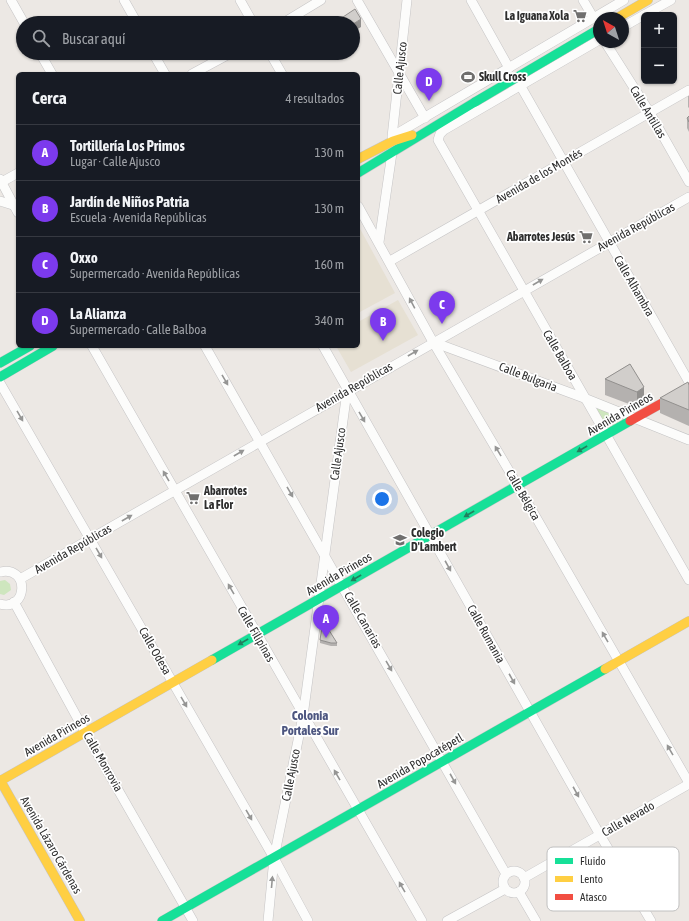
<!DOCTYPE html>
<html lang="es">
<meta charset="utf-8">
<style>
:root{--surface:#171b24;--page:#20242c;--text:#f1f3f6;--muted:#9ea1a6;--line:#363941;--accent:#7c3aed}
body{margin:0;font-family:"Asap Condensed",sans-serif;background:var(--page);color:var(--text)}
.controls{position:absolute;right:12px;top:12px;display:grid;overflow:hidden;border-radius:6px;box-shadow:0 1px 3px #0004}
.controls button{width:36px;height:36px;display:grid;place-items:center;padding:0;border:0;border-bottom:1px solid var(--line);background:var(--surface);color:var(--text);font:20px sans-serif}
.compass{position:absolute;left:593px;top:12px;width:36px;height:36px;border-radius:50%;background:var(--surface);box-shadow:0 1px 3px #0004;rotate:321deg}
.you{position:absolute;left:382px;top:499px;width:14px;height:14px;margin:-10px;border:3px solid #fff;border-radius:50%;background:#1a73e8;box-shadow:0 0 0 6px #1a73e833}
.badge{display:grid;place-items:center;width:26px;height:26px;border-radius:50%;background:var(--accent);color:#fff;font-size:13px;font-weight:700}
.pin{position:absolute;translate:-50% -33px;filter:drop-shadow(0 1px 2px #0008)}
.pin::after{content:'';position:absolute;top:21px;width:14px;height:12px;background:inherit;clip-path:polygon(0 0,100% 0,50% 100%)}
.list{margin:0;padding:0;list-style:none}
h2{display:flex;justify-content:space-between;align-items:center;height:52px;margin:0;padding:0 16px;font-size:17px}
h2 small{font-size:13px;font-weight:400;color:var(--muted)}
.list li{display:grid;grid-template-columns:26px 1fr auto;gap:12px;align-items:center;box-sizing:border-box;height:56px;padding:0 16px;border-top:1px solid var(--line)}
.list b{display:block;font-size:15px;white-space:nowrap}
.list p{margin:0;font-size:13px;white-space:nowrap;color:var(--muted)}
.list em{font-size:13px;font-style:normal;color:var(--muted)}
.icon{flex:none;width:22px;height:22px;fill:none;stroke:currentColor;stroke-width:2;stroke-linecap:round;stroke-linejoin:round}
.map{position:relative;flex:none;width:689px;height:921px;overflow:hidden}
.search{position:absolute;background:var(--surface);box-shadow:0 1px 3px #0004;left:16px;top:16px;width:344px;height:44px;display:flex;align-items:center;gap:10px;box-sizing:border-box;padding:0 14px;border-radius:22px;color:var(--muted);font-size:15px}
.panel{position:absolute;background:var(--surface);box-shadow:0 1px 3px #0004;left:16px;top:72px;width:344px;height:276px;border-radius:6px}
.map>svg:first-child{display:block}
</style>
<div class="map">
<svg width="689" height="921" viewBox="0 0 689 921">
<rect width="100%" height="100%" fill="#ece8e4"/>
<g fill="#e6e0d3">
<path d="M 358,225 L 395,293 L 358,313 Z"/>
<path d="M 398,300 L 418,335 L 351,372 L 336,346 L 358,346 L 358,322 Z"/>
</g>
<g fill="#cee6be">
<path d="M 585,399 L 635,419 L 606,435 Z"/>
<path d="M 5,580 L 10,584 L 11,590 L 4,595 L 0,594 L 0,581 Z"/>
</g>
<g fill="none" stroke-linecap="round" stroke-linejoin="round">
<g stroke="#c5c4c5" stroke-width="10">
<g id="street">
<path d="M 11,0 L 24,23"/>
<path d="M 124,0 L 137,23"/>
<path d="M 240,0 L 253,23"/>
<path d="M 357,0 L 425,118"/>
<path d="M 471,0 L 509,68"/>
<path d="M 583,0 L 593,17"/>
<path d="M 644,15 L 671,0"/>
<path d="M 283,23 L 321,0"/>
<path d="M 623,27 L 644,15"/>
<path d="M 599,40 L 444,130 L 440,134 L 438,140 L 689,580"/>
<path d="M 605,42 L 650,113 L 689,182"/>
<path d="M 40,53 L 52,74"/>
<path d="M 153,53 L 165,74"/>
<path d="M 270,53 L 282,74"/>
<path d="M 192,74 L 231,53"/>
<path d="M 520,85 L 689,382"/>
<path d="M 393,136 L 624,0"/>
<path d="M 392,137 L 407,0"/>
<path d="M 0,179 L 18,213"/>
<path d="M 0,183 L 18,173"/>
<path d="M 0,201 L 16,206"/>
<path d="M 358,206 L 433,342 L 518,486 L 689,783"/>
<path d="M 379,242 L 392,153"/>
<path d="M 390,261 L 689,90"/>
<path d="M 433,342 L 584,398 L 689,440"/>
<path d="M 92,346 L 422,921"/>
<path d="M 205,346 L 506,874"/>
<path d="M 323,346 L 600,835 L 651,921"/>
<path d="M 0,383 L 274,858 L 308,921"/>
<path d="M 0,572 C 30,565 28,612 0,604"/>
<path d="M 20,579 L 689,197"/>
<path d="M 14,602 L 85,732 L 193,921"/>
<circle cx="514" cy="882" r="11"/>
<path d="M 524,878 L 689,784"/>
<path d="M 519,892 L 536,921"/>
<path d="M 268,921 L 274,858 L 303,716 L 347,391"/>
<path d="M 447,921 L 505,889"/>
</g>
</g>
<g stroke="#c5c4c5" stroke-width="10">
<g id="fast">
<path d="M 358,173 L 475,102"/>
<path d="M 0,363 L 30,346"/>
<path d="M 0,377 L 53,346"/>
<path d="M 212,660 L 630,421"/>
<path d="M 162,921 L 605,669"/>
</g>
</g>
<g stroke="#c5c4c5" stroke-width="10">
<g id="slow">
<path d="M 617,18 L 648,0"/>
<path d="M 358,159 L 393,141 L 412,135"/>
<path d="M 605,669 L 689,621"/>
<path d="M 0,780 L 80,921"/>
<path d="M 0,781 L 212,660"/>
</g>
</g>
<g stroke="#c5c4c5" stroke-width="10">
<path id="jam" d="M 630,421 L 689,388"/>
</g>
<use href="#street" stroke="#fcfcfb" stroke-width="9"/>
<use href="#fast" stroke="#16e098" stroke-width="9"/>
<use href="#slow" stroke="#ffcf43" stroke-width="9"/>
<use href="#jam" stroke="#f24e42" stroke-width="9"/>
<g stroke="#c6c5c4" stroke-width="10" stroke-linecap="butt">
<path id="fast-bridge" d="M 475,102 L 599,29"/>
</g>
<use href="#fast-bridge" stroke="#16e098" stroke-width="9"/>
</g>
<g fill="#b4b1af">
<path d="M 688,96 L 689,96 L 689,108 L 688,107 Z"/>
<path d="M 689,116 L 689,132 L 687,128 L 687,118 Z"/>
<path d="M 630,364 L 644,403 L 637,407 L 605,395 L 605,379 Z"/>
<path d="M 689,385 L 689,426 L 660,413 L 660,398 Z"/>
<path d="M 320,640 L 337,643 L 337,646 L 331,646 L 320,643 Z"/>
</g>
<g fill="#92908e">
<path d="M 361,19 L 361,27 L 353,32 L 353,24 Z"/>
<path d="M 644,387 L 644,403 L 637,407 L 637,392 Z"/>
</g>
<g fill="#d1cecb" stroke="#92908e">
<path d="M 355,9 L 361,19 L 353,24 L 353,23 L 338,23 L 337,21 Z"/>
<path d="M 689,116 L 689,122 L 687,118 Z"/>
<path d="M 630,364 L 644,387 L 637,392 L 605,379 Z"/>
<path d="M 688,382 L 689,385 L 689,410 L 660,398 Z"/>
<path d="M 322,627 L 327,627 L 337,643 L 331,643 L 320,640 Z"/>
</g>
<defs><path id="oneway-solid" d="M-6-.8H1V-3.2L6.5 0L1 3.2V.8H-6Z"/></defs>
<g fill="#959594">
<use href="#oneway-solid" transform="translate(538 282) rotate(-30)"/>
<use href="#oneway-solid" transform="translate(412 303) rotate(-118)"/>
<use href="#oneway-solid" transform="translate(413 353) rotate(-30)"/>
<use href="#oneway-solid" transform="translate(225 380) rotate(60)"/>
<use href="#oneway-solid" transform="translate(20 416) rotate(60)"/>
<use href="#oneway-solid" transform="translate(362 417) rotate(60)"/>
<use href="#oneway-solid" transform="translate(498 451) rotate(-121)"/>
<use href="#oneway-solid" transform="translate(239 453) rotate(-30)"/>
<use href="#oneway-solid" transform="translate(166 476) rotate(-120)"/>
<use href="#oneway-solid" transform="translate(290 492) rotate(60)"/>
<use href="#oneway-solid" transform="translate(127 518) rotate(-30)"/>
<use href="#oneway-solid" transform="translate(99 553) rotate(60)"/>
<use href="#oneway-solid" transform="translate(448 566) rotate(61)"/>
<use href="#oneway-solid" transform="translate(231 589) rotate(-120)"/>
<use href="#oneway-solid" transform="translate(605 637) rotate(-120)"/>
<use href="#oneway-solid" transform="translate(389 666) rotate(60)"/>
<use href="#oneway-solid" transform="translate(512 679) rotate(61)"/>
<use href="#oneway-solid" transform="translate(184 702) rotate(60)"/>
<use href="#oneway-solid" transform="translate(670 750) rotate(-120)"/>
<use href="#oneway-solid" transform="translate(337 775) rotate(-120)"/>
<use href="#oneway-solid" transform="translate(453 779) rotate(61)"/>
<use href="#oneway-solid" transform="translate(576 792) rotate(61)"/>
<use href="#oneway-solid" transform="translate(249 815) rotate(60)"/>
<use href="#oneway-solid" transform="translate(272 882) rotate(-85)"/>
<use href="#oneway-solid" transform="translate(402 887) rotate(-120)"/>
</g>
<g fill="#237e5e">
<use href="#oneway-solid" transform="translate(582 449) rotate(150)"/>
<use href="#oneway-solid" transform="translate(469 514) rotate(150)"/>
<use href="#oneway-solid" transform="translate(356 578) rotate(150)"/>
<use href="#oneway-solid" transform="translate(243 642) rotate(150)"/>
</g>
<defs>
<g id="supermarket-bare" transform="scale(1.08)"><path d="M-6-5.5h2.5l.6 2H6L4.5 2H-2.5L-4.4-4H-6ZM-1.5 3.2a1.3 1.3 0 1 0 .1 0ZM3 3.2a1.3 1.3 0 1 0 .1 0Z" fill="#706f6e" stroke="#fff" stroke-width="2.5" paint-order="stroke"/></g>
<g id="stadium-bare" transform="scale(1.08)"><path d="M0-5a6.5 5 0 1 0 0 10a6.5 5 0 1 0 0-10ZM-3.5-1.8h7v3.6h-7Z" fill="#706f6e" stroke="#fff" stroke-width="2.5" paint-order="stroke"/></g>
<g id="school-bare" transform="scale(1.08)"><path d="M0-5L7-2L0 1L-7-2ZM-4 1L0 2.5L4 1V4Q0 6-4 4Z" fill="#706f6e" stroke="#fff" stroke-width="2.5" paint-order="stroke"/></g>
</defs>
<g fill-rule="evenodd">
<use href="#supermarket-bare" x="580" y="16"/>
<use href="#stadium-bare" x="468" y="77"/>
<use href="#supermarket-bare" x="586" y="237"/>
<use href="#supermarket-bare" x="193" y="498"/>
<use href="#school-bare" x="400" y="540"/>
</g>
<g text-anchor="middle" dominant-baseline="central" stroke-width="3.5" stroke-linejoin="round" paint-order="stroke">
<g font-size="12" font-weight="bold" fill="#2e2e2e" stroke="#fff" text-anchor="start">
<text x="569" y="16" text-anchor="end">La Iguana Xola</text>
<text x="479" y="77">Skull Cross</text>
<text x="575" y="237" text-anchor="end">Abarrotes Jesús</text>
<text x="204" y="491">Abarrotes<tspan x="204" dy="14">La Flor</tspan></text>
<text x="411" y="533">Colegio<tspan x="411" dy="14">D'Lambert</tspan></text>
</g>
<g font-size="12" fill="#2e2e2e" stroke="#fff">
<text transform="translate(400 68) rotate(-84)">Calle Ajusco</text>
<text transform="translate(648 112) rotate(59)">Calle Antillas</text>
<text transform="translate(539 176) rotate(-30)">Avenida de los Montés</text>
<text transform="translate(636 227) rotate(-29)">Avenida Repúblicas</text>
<text transform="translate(634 286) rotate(60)">Calle Alhambra</text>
<text transform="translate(560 355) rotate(60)">Calle Balboa</text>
<text transform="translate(528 377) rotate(21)">Calle Bulgaria</text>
<text transform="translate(354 387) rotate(-30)">Avenida Repúblicas</text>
<text transform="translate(620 414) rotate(-30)">Avenida Pirineos</text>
<text transform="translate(338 454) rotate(-82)">Calle Ajusco</text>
<text transform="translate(523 495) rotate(60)">Calle Bélgica</text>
<text transform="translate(73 549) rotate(-30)">Avenida Repúblicas</text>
<text transform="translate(339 574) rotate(-30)">Avenida Pirineos</text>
<text transform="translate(363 620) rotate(60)">Calle Canarias</text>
<text transform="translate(256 634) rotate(60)">Calle Filipinas</text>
<text transform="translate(486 634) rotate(61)">Calle Rumania</text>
<text transform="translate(155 651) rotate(60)">Calle Odesa</text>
<text transform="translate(57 735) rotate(-30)">Avenida Pirineos</text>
<text transform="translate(420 761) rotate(-30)">Avenida Popocatépetl</text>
<text transform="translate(103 762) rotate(60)">Calle Monrovia</text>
<text transform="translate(291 775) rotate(-79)">Calle Ajusco</text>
<text transform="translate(628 819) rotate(-30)">Calle Nevado</text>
<text transform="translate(51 845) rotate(60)">Avenida Lázaro Cárdenas</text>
</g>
<g font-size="13" font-weight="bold" fill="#4d5680" stroke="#fff">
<text x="310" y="715">Colonia<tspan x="310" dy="15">Portales Sur</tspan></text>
</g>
</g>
<rect x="547" y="847" width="132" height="64" rx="6" fill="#fff" stroke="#c0c0c0" stroke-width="1"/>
<rect x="555" y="858" width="18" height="6" fill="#16e098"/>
<rect x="555" y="876" width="18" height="6" fill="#ffcf43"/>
<rect x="555" y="894" width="18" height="6" fill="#f24e42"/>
<g font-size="11" fill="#2e2e2e">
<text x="580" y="865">Fluido</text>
<text x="580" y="883">Lento</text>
<text x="580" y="901">Atasco</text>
</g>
</svg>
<div class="controls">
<button>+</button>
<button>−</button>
</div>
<svg class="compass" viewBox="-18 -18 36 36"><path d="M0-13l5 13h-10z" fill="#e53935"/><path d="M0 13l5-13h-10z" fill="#9ea1a6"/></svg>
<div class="you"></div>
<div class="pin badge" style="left:326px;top:638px">A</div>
<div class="pin badge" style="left:383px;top:341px">B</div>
<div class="pin badge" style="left:442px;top:324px">C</div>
<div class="pin badge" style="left:429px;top:101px">D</div>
<div class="search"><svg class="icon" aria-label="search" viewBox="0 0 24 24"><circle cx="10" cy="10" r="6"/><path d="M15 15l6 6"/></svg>Buscar aquí</div>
<section class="panel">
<h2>Cerca<small>4 resultados</small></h2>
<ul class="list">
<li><span class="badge">A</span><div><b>Tortillería Los Primos</b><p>Lugar · Calle Ajusco</p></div><em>130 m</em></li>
<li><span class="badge">B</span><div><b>Jardín de Niños Patria</b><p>Escuela · Avenida Repúblicas</p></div><em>130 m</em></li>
<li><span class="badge">C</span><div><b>Oxxo</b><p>Supermercado · Avenida Repúblicas</p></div><em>160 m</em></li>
<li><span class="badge">D</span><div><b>La Alianza</b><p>Supermercado · Calle Balboa</p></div><em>340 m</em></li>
</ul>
</section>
</div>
